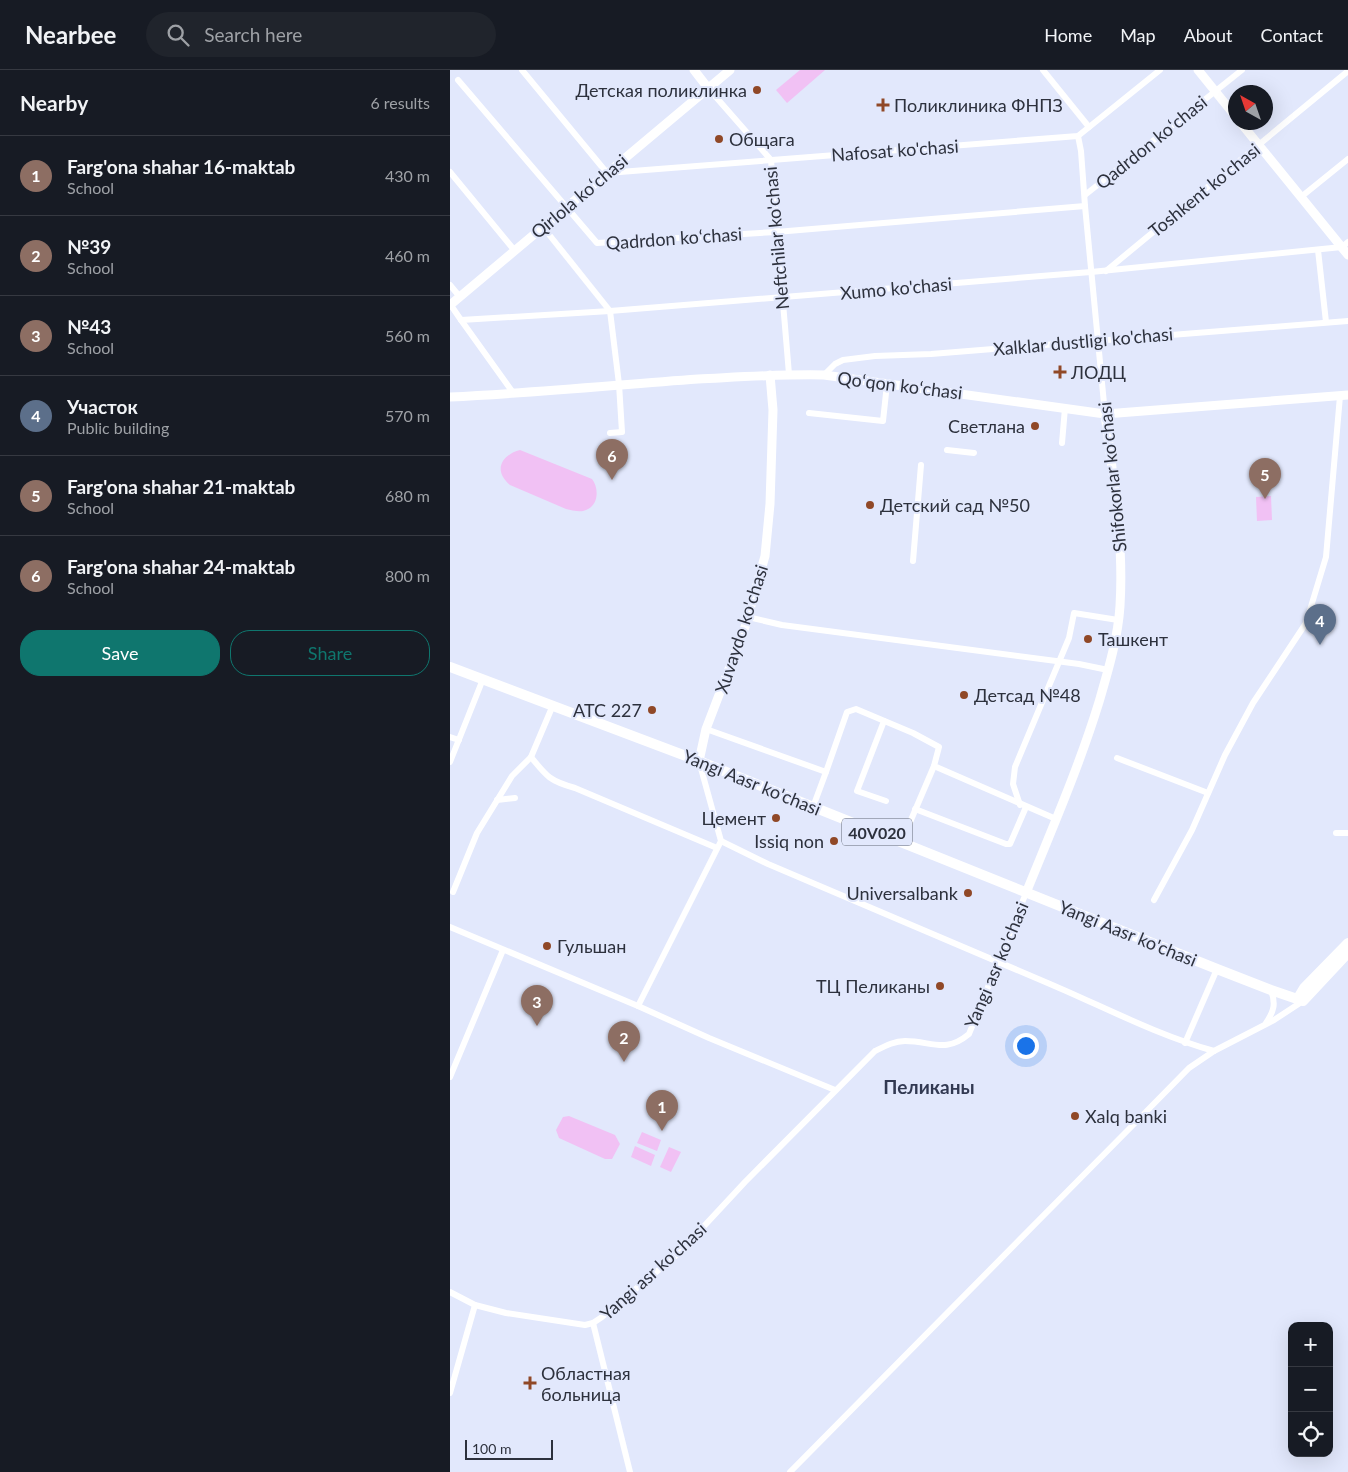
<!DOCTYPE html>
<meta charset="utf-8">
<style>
:root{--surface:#171b24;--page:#20242c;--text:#f1f3f6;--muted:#9ea1a6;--line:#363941;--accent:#0f766e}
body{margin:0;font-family:Lato,sans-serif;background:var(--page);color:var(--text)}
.controls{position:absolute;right:15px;bottom:15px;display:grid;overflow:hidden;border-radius:10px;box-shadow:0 5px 20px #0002}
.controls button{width:45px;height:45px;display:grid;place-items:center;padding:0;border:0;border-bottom:1px solid var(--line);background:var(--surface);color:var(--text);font:25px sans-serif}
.compass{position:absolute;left:778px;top:15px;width:45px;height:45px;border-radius:50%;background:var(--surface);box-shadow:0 5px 20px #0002;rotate:320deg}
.scale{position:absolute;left:15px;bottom:12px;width:88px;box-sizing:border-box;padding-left:5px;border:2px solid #2d313d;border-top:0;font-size:14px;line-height:18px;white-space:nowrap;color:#2d313d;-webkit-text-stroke:4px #e2e8fc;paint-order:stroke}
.you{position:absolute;left:575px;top:975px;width:18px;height:18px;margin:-12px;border:4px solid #fff;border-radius:50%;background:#1a73e8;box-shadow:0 0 0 8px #1a73e833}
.badge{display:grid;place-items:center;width:32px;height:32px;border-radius:50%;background:var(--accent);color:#fff;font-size:16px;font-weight:700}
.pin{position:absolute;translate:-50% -41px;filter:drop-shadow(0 1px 2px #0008)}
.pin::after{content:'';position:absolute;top:26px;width:18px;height:15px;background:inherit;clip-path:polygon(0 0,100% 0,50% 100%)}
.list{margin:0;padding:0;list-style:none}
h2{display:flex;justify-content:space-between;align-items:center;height:65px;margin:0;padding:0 20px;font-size:21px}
h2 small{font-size:16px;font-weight:400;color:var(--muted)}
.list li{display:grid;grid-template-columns:32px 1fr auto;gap:15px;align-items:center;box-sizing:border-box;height:80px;padding:0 20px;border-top:1px solid var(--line)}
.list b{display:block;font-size:19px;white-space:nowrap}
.list p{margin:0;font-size:16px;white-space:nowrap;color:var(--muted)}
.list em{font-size:16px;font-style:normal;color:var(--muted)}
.actions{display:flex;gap:10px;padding:15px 20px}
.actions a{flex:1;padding:11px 0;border:1px solid var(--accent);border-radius:20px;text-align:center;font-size:18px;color:var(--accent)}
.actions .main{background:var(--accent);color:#fff}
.icon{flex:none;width:28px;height:28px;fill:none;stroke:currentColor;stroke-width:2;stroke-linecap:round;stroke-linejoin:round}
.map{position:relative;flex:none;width:898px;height:1402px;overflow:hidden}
header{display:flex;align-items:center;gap:30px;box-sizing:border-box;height:70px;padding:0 25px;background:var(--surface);border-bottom:1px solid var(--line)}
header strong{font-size:24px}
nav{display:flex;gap:28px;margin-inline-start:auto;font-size:18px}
.search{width:350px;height:45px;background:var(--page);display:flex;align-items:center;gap:12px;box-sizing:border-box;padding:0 18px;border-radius:28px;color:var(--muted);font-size:19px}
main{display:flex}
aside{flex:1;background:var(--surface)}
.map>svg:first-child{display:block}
</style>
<header>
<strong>Nearbee</strong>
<div class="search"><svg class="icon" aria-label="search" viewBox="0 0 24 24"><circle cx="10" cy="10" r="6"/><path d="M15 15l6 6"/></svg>Search here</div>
<nav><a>Home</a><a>Map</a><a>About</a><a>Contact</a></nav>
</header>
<main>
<aside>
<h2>Nearby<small>6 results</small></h2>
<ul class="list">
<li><span class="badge" style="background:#8d6e63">1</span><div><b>Farg'ona shahar 16-maktab</b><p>School</p></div><em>430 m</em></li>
<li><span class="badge" style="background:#8d6e63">2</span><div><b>№39</b><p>School</p></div><em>460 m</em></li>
<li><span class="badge" style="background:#8d6e63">3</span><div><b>№43</b><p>School</p></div><em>560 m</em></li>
<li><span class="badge" style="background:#5c6f8a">4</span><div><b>Участок</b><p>Public building</p></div><em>570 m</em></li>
<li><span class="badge" style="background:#8d6e63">5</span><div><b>Farg'ona shahar 21-maktab</b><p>School</p></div><em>680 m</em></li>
<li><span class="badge" style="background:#8d6e63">6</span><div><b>Farg'ona shahar 24-maktab</b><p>School</p></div><em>800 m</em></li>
</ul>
<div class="actions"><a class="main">Save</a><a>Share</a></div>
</aside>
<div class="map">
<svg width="898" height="1402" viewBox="0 0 898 1402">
<rect width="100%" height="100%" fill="#e2e8fc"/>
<g fill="#f1c1f4">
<path d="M 350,0 L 375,0 L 337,33 L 326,20 Z"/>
<path d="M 70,380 L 142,409 C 149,418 149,435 136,440 C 130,443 122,440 116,439 L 60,415 C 43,401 51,385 70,380 Z"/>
<path d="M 821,426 L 822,450 L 807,451 L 806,427 Z"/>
<path d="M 119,1046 L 165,1065 L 170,1074 L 162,1089 L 155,1089 L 109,1068 L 106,1060 L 113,1047 Z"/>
<path d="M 192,1062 L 211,1070 L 207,1081 L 187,1073 Z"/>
<path d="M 185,1076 L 205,1085 L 201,1096 L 181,1087 Z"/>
<path d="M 219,1077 L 231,1082 L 221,1102 L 210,1097 Z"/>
</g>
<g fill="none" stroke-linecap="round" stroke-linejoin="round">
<g stroke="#fff" stroke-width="6">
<path d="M 72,0 L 157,103 L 628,66 L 710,0"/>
<path d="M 593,0 L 639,57"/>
<path d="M 8,10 L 147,173 L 326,162 L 635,136"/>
<path d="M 258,18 L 321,90 L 339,304"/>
<path d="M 628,66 L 631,81 L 635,136 L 655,344"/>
<path d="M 0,102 L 65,181"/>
<path d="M 635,125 L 792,0"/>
<path d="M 851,127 L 898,89"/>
<path d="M 93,157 L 160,241 L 169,314 L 172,362 L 160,363"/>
<path d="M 868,180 L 876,252"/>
<path d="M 656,201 L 898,1"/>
<path d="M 0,215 L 10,227"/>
<path d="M 0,234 L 11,250 L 160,241 L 641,202 L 892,177 L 898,172"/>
<path d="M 11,250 L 64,324"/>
<path d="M 374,305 L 385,294 L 393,290 L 425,286 L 481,284 L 898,251"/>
<path d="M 359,343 L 433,351 L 437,314"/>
<path d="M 612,373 L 615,338"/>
<path d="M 497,380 L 524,383"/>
<path d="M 463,491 L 471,395"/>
<path d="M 298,547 L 332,555 L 629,594 L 658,600"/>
<path d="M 434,651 L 407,721 L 436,731"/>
<path d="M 256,659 L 376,702 L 397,642 L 406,639 L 463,663 L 489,677 L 484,696 L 606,749"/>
<path d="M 0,667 L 9,670"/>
<path d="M 81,687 C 97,707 100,711 125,718 L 267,778"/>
<path d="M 667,688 L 758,723"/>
<path d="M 0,692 L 33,609"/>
<path d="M 47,730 L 65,728"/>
<path d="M 570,735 L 563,714 L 565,697 L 619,568 L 624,543 L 668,550"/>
<path d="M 363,737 L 376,702"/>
<path d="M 465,739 L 556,774 L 560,774 L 576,737"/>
<path d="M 886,763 L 898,763"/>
<path d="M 271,771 L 318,794 C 412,834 506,874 600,914 C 654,937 707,965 764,981"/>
<path d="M 452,771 L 484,696"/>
<path d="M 3,822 L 27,763 L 62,706 L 81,687 L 103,635"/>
<path d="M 704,830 L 742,760 L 775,685 L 803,633 L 856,553 L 876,487 L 890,326"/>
<path d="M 0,857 L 188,936 L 259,968 L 385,1020"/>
<path d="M 188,936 L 271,771 L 249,691"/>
<path d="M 816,953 C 824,941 826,934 821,920"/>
<path d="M 735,973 L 767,899"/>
<path d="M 0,1007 L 53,880"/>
<path d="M 0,1222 L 25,1235 L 56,1243 L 135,1255 L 143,1253 L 152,1247 L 229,1183 L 295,1112 L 425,981 C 435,976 444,971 455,971 C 482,971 495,984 519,964 L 576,823"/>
<path d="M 143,1253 L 180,1402"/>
<path d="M 0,1323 L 25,1235"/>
<path d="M 340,1402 L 682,1056 L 739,998 L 764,981 L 824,950 L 853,931"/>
</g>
<g stroke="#fff" stroke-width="9">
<path d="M 244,0 L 258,18"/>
<path d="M 748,0 L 786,47"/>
<path d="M 790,52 L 898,185"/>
<path d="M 0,235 L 280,0"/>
<path d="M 0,327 C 83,323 165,315 248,309 C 290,307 332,304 374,305 L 655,344 L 898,325"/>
<path d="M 249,691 L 256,659 L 295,557 L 315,486 L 320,434 L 323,340 L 320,305"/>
<path d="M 576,823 C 602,759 629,697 649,632 C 658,601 668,568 670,536 C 674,471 663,408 655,344"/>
</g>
<g stroke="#fff" stroke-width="10">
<path d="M 0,597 L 249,691 L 767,899 L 821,920 L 853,931 L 898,883"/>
<path d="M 848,928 L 854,918 L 898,873"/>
</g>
</g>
<g fill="#904827" stroke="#e2e8fc" stroke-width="2">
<circle cx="307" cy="20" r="5"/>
<path d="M430.5 27.5h5v5h5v5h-5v5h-5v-5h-5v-5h5z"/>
<circle cx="269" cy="69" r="5"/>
<path d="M607.5 294.5h5v5h5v5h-5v5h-5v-5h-5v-5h5z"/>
<circle cx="585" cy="356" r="5"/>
<circle cx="420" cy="435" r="5"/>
<circle cx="638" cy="569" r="5"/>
<circle cx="514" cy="625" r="5"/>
<circle cx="202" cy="640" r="5"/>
<circle cx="326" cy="748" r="5"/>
<circle cx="384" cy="771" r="5"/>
<circle cx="518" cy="823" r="5"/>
<circle cx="97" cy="876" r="5"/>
<circle cx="490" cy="916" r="5"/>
<circle cx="625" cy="1046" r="5"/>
<path d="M77.5 1305.5h5v5h5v5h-5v5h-5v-5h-5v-5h5z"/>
</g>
<g text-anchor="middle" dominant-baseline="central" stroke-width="4" stroke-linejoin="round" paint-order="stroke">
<rect fill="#e2e8fc" stroke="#636876" stroke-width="1" x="392" y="748.5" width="70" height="27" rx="4"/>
<g font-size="16" font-weight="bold" fill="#2d313d">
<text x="427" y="762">40V020</text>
</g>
<g font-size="18" fill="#2d313d" stroke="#e2e8fc" text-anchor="start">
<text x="297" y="20" text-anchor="end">Детская поликлинка</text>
<text x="444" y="35">Поликлиника ФНПЗ</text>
<text x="279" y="69">Общага</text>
<text x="621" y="302">ЛОДЦ</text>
<text x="575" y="356" text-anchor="end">Светлана</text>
<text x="430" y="435">Детский сад №50</text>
<text x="648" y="569">Ташкент</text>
<text x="524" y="625">Детсад №48</text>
<text x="192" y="640" text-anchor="end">АТС 227</text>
<text x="316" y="748" text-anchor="end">Цемент</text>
<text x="374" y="771" text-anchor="end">Issiq non</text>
<text x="508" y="823" text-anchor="end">Universalbank</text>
<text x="107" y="876">Гульшан</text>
<text x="480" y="916" text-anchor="end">ТЦ Пеликаны</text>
<text x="635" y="1046">Xalq banki</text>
<text x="91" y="1303">Областная<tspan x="91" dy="21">больница</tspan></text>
</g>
<g font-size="18" fill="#2d313d" stroke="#e2e8fc">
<text transform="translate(701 72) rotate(-39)">Qadrdon koʻchasi</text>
<text transform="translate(445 80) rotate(-4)">Nafosat ko'chasi</text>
<text transform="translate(754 120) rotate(-39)">Toshkent ko'chasi</text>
<text transform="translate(129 126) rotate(-40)">Qirlola koʻchasi</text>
<text transform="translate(224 168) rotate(-4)">Qadrdon koʻchasi</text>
<text transform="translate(326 168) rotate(-95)">Neftchilar ko'chasi</text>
<text transform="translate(446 218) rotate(-5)">Xumo ko'chasi</text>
<text transform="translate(633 271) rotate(-5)">Xalklar dustligi ko'chasi</text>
<text transform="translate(450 315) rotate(7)">Qoʻqon koʻchasi</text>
<text transform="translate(662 407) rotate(-96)">Shifokorlar ko'chasi</text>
<text transform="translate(291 559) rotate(-72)">Xuvaydo ko'chasi</text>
<text transform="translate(302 712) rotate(22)">Yangi Aasr ko'chasi</text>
<text transform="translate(678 863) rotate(22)">Yangi Aasr ko'chasi</text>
<text transform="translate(546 895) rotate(-67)">Yangi asr ko'chasi</text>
<text transform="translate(203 1201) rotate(-42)">Yangi asr ko'chasi</text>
</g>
<g font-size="19" font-weight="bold" fill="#323952" stroke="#e2e8fc">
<text x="479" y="1016">Пеликаны</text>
</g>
</g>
</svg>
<div class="controls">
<button>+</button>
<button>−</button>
<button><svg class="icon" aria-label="locate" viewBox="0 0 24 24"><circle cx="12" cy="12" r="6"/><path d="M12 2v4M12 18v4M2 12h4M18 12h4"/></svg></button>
</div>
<svg class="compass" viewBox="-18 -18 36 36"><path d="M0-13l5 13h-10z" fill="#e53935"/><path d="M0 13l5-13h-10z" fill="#9ea1a6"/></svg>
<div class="scale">100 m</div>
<div class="you"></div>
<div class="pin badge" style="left:212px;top:1061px;background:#8d6e63">1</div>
<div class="pin badge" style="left:174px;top:992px;background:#8d6e63">2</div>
<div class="pin badge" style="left:87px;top:956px;background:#8d6e63">3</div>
<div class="pin badge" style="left:870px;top:575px;background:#5c6f8a">4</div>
<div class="pin badge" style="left:815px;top:429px;background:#8d6e63">5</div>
<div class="pin badge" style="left:162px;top:410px;background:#8d6e63">6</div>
</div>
</main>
